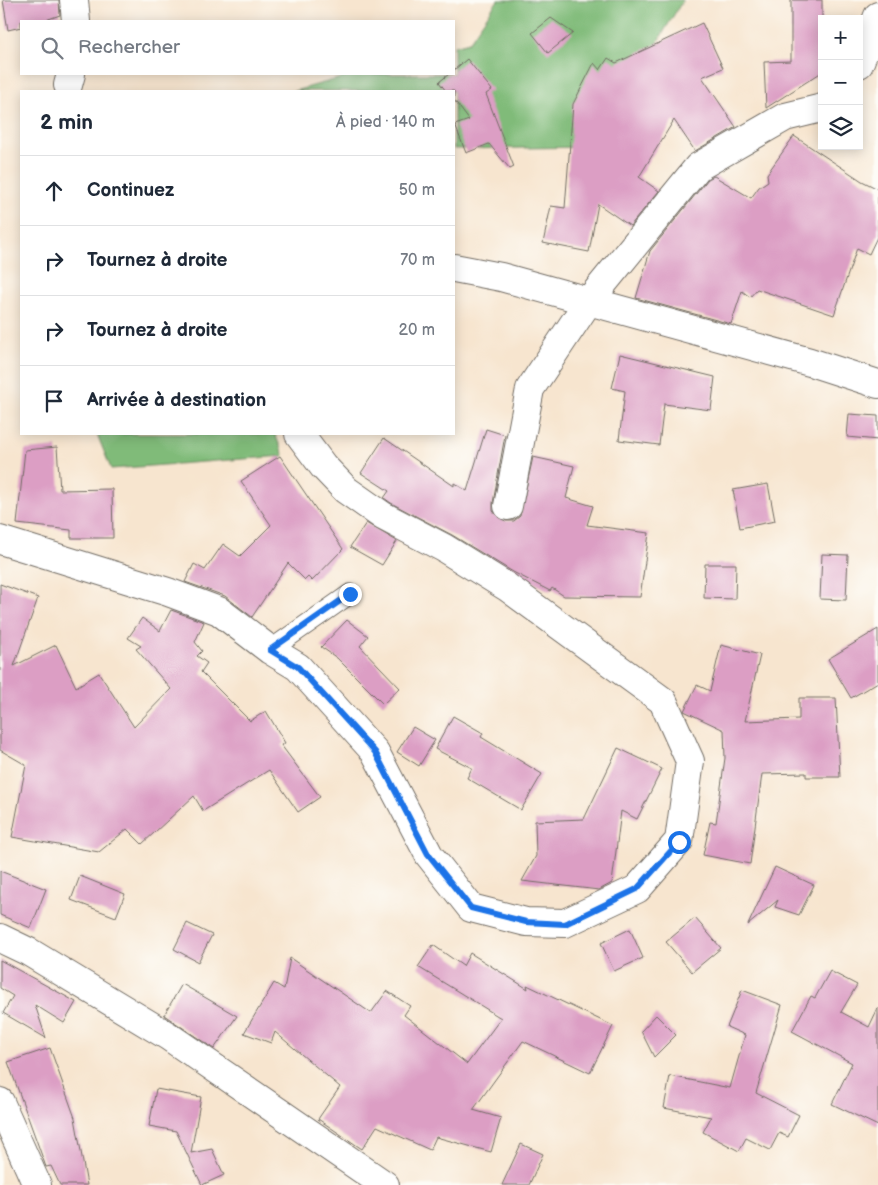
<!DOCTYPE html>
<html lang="fr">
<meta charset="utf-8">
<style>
:root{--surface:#fff;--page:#f6f6f7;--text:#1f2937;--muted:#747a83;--line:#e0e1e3}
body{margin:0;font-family:"Balsamiq Sans",sans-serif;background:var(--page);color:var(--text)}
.controls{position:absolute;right:15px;top:15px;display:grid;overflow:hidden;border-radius:0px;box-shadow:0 2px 12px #0003}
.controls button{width:45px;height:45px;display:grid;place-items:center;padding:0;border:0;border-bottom:1px solid var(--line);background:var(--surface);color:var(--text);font:25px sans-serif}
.stop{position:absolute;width:15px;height:15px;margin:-11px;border:4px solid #1a73e8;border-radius:50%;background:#fff}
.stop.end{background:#1a73e8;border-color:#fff;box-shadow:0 1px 5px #0008}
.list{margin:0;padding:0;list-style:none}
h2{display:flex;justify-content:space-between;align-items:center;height:65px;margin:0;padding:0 20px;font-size:21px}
h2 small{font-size:16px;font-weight:400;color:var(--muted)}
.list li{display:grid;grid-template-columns:32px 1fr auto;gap:15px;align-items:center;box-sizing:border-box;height:70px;padding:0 20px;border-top:1px solid var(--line)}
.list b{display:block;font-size:19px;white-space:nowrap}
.list em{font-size:16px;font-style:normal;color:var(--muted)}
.icon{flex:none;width:28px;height:28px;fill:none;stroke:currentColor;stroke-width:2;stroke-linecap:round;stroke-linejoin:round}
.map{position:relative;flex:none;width:878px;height:1185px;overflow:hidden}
.search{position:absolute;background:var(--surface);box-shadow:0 2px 12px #0003;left:20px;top:20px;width:435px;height:55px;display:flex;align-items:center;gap:12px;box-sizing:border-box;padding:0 18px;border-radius:0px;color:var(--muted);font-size:19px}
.panel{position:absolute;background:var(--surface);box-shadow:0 2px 12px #0003;left:20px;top:90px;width:435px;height:345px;border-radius:0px}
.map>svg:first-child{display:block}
</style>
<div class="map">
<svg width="878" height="1185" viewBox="0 0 878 1185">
<rect width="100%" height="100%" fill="#fdfcf7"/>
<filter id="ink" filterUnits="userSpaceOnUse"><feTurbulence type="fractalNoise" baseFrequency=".02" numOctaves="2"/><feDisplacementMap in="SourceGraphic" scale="10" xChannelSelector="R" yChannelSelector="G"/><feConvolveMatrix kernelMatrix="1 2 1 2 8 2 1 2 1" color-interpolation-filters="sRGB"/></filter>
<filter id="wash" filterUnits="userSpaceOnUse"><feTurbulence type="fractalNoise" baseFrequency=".0096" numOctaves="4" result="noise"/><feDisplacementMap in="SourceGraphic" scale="20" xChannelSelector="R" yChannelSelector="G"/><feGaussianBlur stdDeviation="1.12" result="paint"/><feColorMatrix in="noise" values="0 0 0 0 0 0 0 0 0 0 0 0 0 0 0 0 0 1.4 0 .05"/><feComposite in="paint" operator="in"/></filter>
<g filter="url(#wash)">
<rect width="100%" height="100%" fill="#f7e5cf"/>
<g fill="#80bb79" stroke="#567352">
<path d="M 498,0 L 683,0 L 594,147 L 454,149 L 454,91 L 294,91 L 356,74 L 454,74 L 454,46 L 469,42 Z"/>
<path d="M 97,434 L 275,434 L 284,456 L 111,469 Z"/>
</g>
<g id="blocks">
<g fill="#dc9ec4">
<path d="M 3,0 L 59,0 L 60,15 L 43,21 L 21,21 L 21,27 L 8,30 Z"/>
<path d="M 791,0 L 822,0 L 822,72 L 766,108 L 764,62 L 791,61 Z"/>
<path d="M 551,18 L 573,33 L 548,53 L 532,33 Z"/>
<path d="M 702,23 L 723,68 L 702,77 L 736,127 L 695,151 L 674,120 L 639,177 L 659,191 L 630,226 L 598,204 L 589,252 L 543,243 L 551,206 L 565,208 L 573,104 L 594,63 L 600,70 L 608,58 L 616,63 Z"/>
<path d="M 467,59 L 492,90 L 486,94 L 514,167 L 510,169 L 489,144 L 466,153 L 455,125 L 469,120 L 454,100 L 454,91 L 446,91 L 439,82 L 449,74 L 454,74 L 454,70 Z"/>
<path d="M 794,136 L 862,181 L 878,189 L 878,235 L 869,254 L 857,248 L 834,315 L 757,289 L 750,297 L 742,291 L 731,324 L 636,298 L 650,251 L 708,179 L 714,176 L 751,198 L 759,187 L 768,181 L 767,174 Z"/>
<path d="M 620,354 L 715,377 L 711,410 L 664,404 L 659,445 L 619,440 L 625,391 L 612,388 Z"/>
<path d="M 849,414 L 878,416 L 878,440 L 847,437 Z"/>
<path d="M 486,429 L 505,435 L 493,503 L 493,511 L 498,517 L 506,521 L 514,521 L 520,516 L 533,457 L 574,466 L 566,498 L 593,506 L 587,525 L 649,533 L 640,597 L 564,596 L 552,588 L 550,591 L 513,572 L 452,535 L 391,503 L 384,498 L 389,491 L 361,473 L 384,438 L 454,486 L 454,483 L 467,491 Z"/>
<path d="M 57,447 L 60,490 L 112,489 L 113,538 L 71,538 L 71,530 L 17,524 L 25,450 Z"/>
<path d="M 280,456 L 343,549 L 312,581 L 308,577 L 305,580 L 288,563 L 252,617 L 225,596 L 185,582 L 194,564 L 205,570 L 223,544 L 240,556 L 271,525 L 241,481 Z"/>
<path d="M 768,484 L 775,521 L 740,528 L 733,490 Z"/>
<path d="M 366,523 L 397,541 L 382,565 L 350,547 Z"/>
<path d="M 822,554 L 848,555 L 846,600 L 820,599 Z"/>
<path d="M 705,564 L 736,564 L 735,599 L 704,598 Z"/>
<path d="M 0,584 L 38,598 L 14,666 L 56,645 L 76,687 L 99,673 L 134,727 L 171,689 L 136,649 L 141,646 L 128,638 L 142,618 L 160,631 L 171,610 L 204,622 L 195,642 L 202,651 L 197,656 L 207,663 L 201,672 L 250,721 L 266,711 L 285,743 L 281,745 L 320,797 L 298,812 L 269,770 L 203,811 L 194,796 L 142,844 L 127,829 L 99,852 L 12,837 L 26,765 L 0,750 Z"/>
<path d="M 347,620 L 368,636 L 360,646 L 400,688 L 383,704 L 337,658 L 321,647 Z"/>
<path d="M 878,629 L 878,682 L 851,698 L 828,659 Z"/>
<path d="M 721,645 L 760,655 L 745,721 L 799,719 L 799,698 L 836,698 L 840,777 L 806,777 L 806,773 L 762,774 L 750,864 L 703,855 L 710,822 L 716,823 L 725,758 L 724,730 L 684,711 L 697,685 L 710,691 Z"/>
<path d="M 453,716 L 483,733 L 481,737 L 542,774 L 521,810 L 467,778 L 472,768 L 435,749 Z"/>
<path d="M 413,727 L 435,740 L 419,766 L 397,752 Z"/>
<path d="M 618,748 L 662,769 L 637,819 L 621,811 L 612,883 L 599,890 L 522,881 L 536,856 L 535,821 L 584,819 Z"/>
<path d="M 775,867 L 814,885 L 799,915 L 775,907 L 778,900 L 748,925 Z"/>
<path d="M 0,871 L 46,889 L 31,928 L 0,915 Z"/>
<path d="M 80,876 L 125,894 L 116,917 L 71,900 Z"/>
<path d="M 695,918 L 721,948 L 692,972 L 666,942 Z"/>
<path d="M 187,923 L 212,935 L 198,962 L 174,949 Z"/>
<path d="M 630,929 L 643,958 L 614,971 L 601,943 Z"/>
<path d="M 433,945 L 463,966 L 470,953 L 528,989 L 527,985 L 613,1026 L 590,1073 L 523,1041 L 473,1110 L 501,1118 L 491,1152 L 436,1137 L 430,1150 L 377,1126 L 362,1149 L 318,1119 L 340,1087 L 275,1032 L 271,1043 L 244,1033 L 274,983 L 284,989 L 290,958 L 371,1013 L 387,991 L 410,1006 L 404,1015 L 467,1064 L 501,1018 L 418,967 Z"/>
<path d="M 0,960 L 76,1002 L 64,1023 L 35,1005 L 46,1038 L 3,1013 L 13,996 L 0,988 Z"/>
<path d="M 830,971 L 857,985 L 841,1012 L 869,1027 L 878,1008 L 878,1126 L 832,1104 L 852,1063 L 792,1031 L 811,996 L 815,998 Z"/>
<path d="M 182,984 L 237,1016 L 214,1049 L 164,1015 Z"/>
<path d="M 742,990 L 782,1005 L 756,1093 L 799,1115 L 788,1137 L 779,1133 L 770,1150 L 746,1138 L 739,1151 L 703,1132 L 711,1117 L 664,1108 L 670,1076 L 730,1088 L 745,1035 L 727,1027 Z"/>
<path d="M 656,1015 L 676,1035 L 654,1057 L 641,1031 Z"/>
<path d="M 50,1048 L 75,1118 L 87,1185 L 60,1185 L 51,1166 L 46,1167 L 8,1062 Z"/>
<path d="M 156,1089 L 201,1097 L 191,1153 L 212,1149 L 224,1175 L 202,1185 L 176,1131 L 149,1126 Z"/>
<path d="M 521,1144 L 543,1154 L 529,1185 L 502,1185 Z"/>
</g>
</g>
</g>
<g filter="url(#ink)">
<use href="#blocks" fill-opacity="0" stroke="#726c64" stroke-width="1"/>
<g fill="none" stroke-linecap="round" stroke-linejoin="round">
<g stroke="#726c64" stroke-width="21">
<path id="lane" d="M 270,650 L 350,594"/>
</g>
<g stroke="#726c64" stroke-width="30">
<g id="street">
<path d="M 74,0 L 76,21"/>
<path d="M 859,64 L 878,16"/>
<path d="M 68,85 L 71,74"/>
<path d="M 454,268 L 501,277 L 810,362 L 878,384"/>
<path d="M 508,506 L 530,389 L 588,302 L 698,167 L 785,117 L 822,108"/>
<path d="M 0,540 L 168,592 L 219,611 L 270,650 L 298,667 L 375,752 L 429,855 L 471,908 L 526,922 L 565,923 L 637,889 L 679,841 L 690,761 L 663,701 L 507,587 L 444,548 L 383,516 L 346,490 L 323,466 L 299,434"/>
<path d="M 0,938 L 29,952 L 168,1036 L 385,1185"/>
<path d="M 0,1102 L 37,1185"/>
</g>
</g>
<use href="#lane" stroke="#fff" stroke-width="19"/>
<use href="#street" stroke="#fff" stroke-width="28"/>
</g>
</g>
<g fill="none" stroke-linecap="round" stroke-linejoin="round" filter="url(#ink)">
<path stroke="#1a73e8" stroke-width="6" d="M 350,594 L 270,650 L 298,667 L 375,752 L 428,854 L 471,908 L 526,922 L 565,924 L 637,889 L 679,842"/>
</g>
</svg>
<div class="controls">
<button>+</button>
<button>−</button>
<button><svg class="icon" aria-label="layers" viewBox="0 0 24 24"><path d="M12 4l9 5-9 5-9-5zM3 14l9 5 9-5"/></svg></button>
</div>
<div class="stop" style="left:679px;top:842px"></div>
<div class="stop end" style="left:350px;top:594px"></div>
<div class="search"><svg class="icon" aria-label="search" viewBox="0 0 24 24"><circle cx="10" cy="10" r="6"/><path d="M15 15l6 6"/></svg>Rechercher</div>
<section class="panel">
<h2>2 min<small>À pied · 140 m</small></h2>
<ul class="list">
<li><svg class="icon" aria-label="ahead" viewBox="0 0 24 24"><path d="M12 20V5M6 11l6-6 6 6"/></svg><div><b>Continuez</b></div><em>50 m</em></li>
<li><svg class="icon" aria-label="right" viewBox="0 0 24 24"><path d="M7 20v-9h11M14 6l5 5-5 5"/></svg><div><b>Tournez à droite</b></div><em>70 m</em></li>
<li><svg class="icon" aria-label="right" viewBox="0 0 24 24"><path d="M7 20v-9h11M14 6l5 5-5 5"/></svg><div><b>Tournez à droite</b></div><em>20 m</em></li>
<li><svg class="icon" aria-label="arrive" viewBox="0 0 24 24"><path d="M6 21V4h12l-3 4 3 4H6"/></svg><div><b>Arrivée à destination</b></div></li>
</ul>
</section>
</div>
